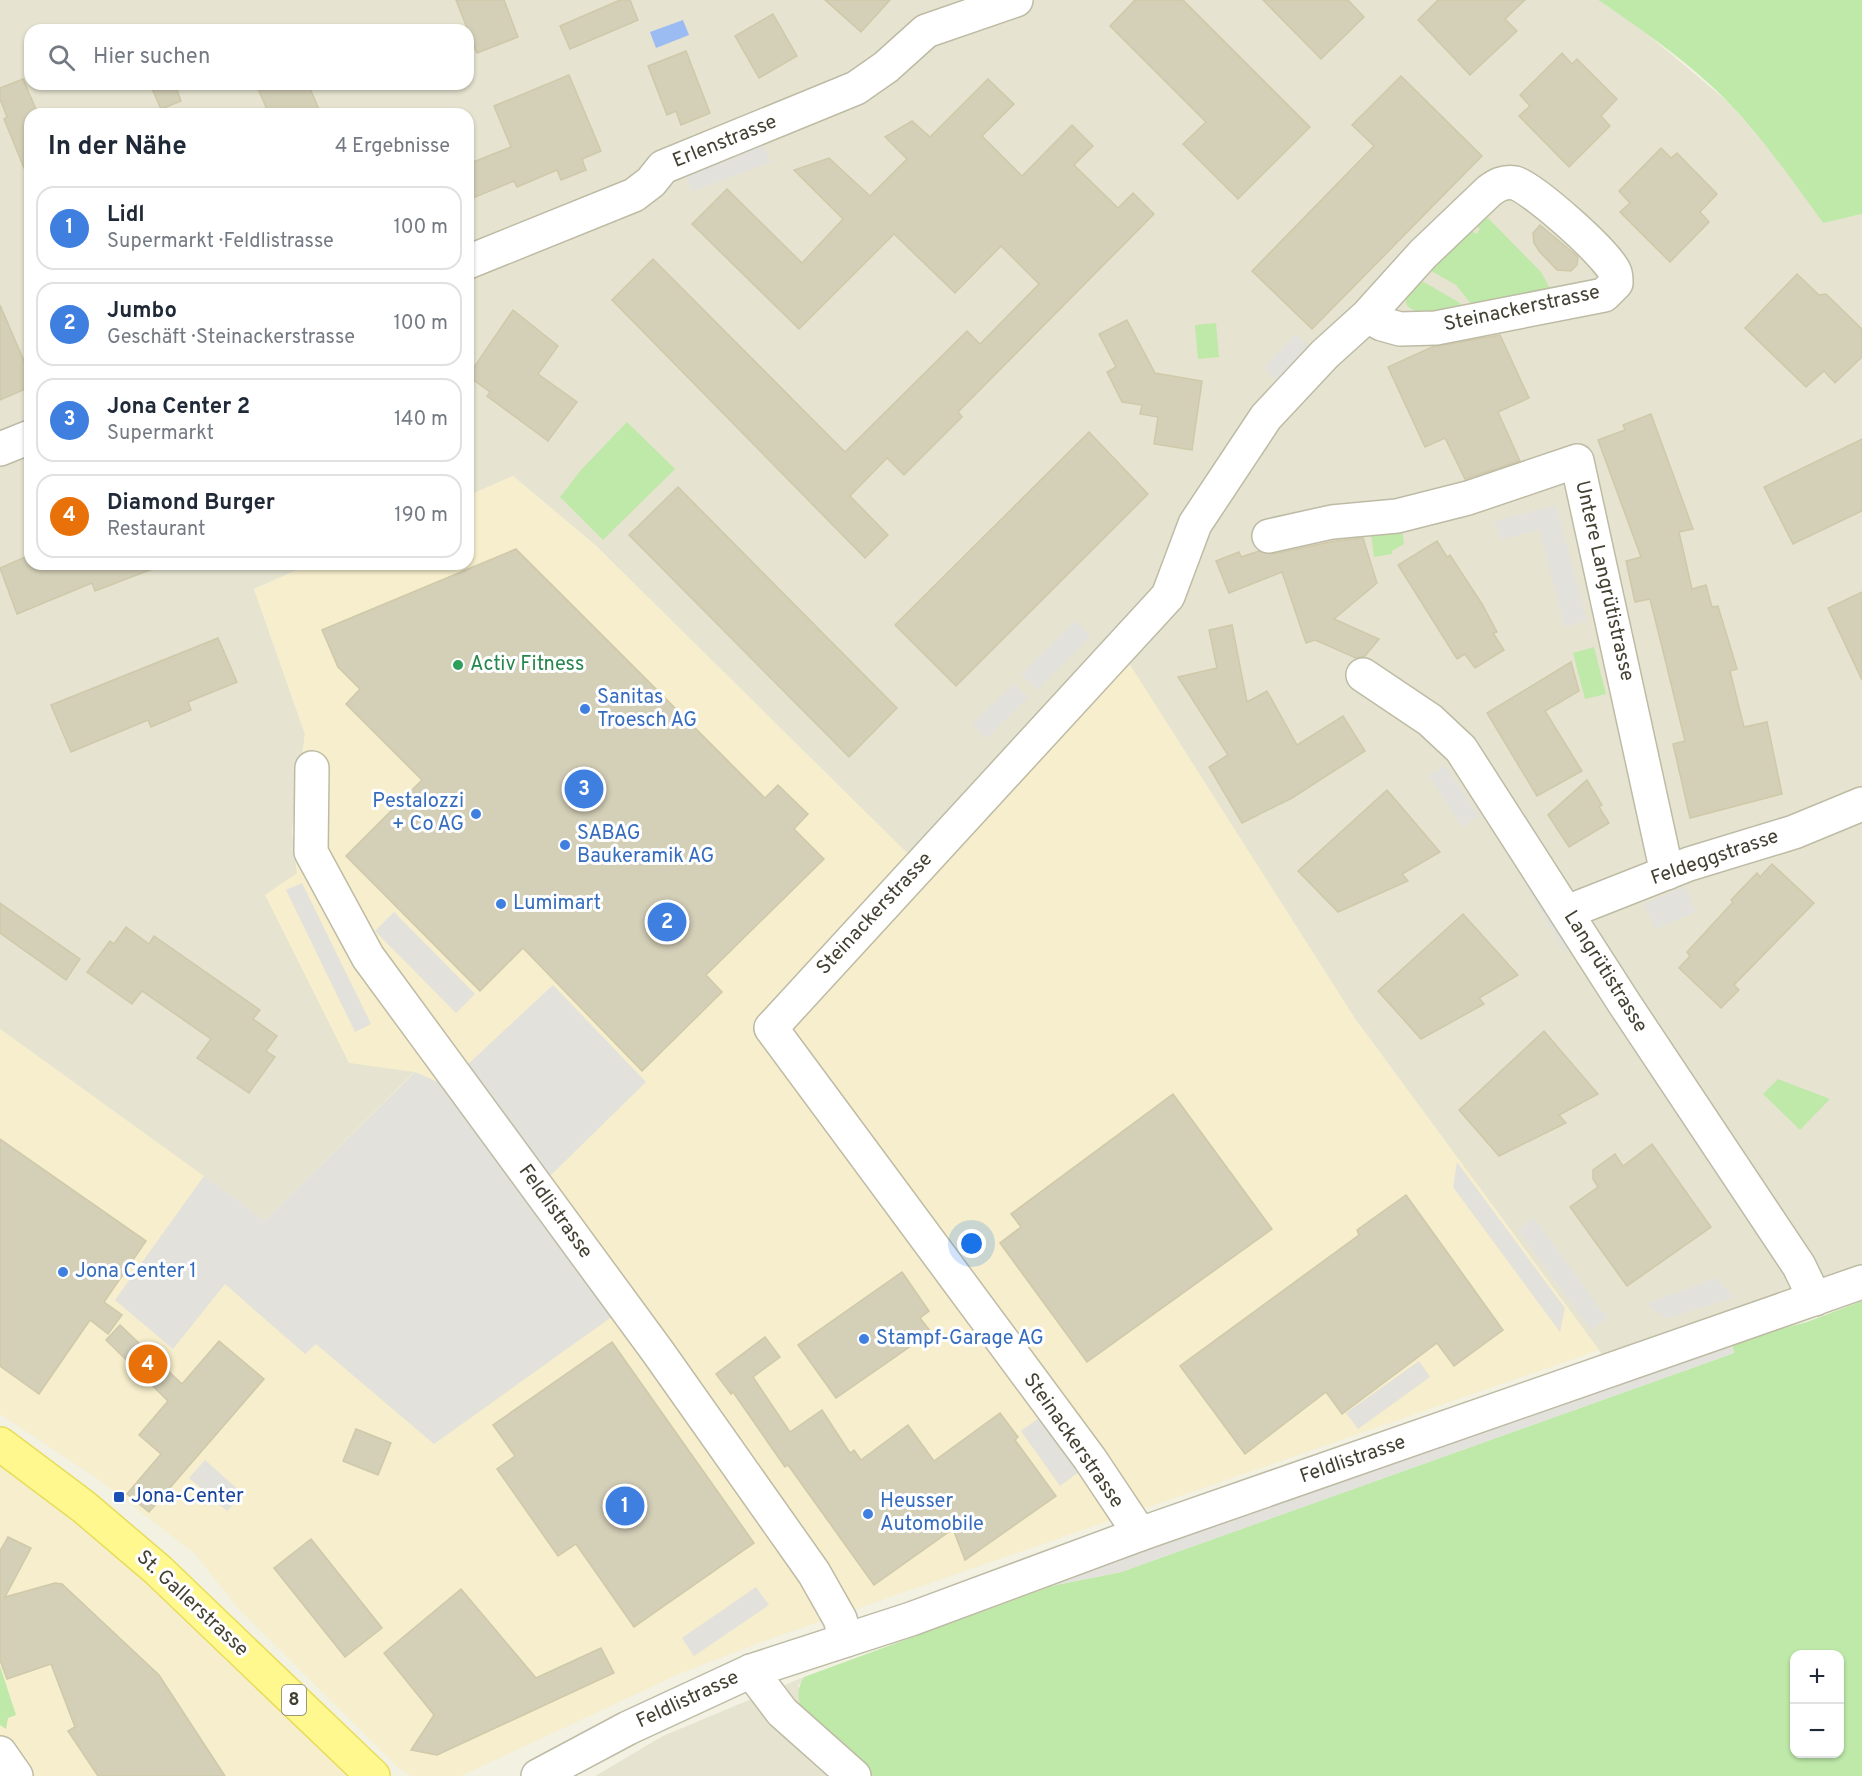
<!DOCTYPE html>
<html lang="de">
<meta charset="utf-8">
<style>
:root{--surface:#fff;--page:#f2f2f3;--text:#1f2937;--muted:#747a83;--line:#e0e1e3;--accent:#0b8043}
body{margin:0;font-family:Overpass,sans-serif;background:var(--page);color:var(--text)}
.controls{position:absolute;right:18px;bottom:18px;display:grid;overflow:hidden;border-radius:12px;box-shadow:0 2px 4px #0004}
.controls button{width:54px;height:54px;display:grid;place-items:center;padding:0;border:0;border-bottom:2px solid var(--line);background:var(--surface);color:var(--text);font:30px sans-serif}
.you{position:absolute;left:972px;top:1244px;width:21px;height:21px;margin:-15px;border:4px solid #fff;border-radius:50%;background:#1a73e8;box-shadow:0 0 0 9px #1a73e833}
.badge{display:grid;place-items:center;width:39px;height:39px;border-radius:50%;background:var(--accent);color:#fff;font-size:20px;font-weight:700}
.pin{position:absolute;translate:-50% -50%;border:3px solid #fff;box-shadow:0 2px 6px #0006}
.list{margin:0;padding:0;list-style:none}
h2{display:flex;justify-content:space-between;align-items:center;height:78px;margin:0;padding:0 24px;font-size:26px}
h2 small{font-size:20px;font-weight:400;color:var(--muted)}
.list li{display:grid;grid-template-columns:39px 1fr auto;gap:18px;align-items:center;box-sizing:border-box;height:84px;margin:0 12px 12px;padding:0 12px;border:2px solid var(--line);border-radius:18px}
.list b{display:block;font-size:22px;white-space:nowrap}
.list p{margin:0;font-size:20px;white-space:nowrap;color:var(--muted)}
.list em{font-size:20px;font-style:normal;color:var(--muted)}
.icon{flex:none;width:33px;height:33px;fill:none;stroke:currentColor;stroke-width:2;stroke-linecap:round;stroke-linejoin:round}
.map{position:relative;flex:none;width:1862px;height:1776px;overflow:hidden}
.search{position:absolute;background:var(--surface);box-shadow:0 2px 4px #0004;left:24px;top:24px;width:450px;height:66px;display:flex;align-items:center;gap:15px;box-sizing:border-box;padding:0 21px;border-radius:18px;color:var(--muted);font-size:22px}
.panel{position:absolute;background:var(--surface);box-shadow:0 2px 4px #0004;left:24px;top:108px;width:450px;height:462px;border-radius:18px}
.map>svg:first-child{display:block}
</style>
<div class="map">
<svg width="1862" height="1776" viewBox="0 0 1862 1776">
<rect width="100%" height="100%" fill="#f2f1e2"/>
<g fill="#e6e4d0" fill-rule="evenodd">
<path d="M 0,0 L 1598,0 L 1640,28 L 1727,101 L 1777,157 L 1823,222 L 1862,214 L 1862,1282 L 1612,1368 L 1356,1020 L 912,858 L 595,545 L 513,476 L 468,496 L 468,114 L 30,114 L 30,564 L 311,564 L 254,589 L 305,734 L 292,831 L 297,873 L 415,1072 L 265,1221 L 0,1029 ZM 30,30 L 468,30 L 468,84 L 30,84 Z"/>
<path d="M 804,1677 L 798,1686 L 818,1732 L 871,1776 L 595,1776 L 663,1736 Z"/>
</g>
<g fill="#f6eecc">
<path d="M 513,476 L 595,545 L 912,858 L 1127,660 L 1356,1020 L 1599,1350 L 767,1640 L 681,1673 L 461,1776 L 411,1776 L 398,1767 L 238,1608 L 195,1554 L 98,1479 L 0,1414 L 0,1029 L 265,1220 L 414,1072 L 349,1063 L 265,895 L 297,873 L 292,831 L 305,734 L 254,589 L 311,564 L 468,564 L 468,496 Z"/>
<path d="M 0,1444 L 373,1776 L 16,1776 L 0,1753 Z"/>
</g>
<g fill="#bee9a9" fill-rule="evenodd">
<path d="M 1598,0 L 1862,0 L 1862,214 L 1823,223 C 1793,181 1764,140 1729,103 C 1694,66 1640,28 1598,0 Z"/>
<path d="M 1488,218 L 1541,272 L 1555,298 L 1472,305 L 1456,285 L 1426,268 L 1468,228 L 1476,234 L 1480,229 L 1475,225 Z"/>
<path d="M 1417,278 L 1460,303 L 1465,317 L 1420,314 L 1407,306 L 1405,297 Z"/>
<path d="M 1216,323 L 1219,357 L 1198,359 L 1195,325 Z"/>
<path d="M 627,422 L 675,469 L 603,540 L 560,497 L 581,470 Z"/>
<path d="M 1402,529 L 1404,544 L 1392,551 L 1392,554 L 1374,557 L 1371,534 Z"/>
<path d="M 1594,647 L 1606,694 L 1585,699 L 1573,653 Z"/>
<path d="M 1778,1079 L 1830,1099 L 1800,1130 L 1763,1094 Z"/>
<path d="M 1862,1301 L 1862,1776 L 871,1776 C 845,1755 779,1714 804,1677 L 1051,1586 L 1121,1572 L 1734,1353 L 1731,1342 L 1807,1322 ZM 1794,1654 L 1840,1654 L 1840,1754 L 1794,1754 Z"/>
<path d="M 0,1666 L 16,1715 L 8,1718 L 6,1729 L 0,1725 Z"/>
</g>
<g fill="#e2e1db">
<path d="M 763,142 L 771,162 L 692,192 L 685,173 Z"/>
<path d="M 1295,334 L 1311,348 L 1279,382 L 1264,368 Z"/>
<path d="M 1556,505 L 1587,621 L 1565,627 L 1539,530 L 1500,540 L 1494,521 Z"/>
<path d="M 1075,621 L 1091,636 L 1037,690 L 1021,674 Z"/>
<path d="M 1014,684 L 1028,698 L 986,739 L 972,724 Z"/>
<path d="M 1445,765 L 1479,816 L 1462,827 L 1429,776 Z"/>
<path d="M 1531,877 L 1572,948 L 1564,952 L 1524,882 Z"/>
<path d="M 302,883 L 371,1024 L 355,1032 L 286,890 Z"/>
<path d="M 1685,886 L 1696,912 L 1655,929 L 1644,904 Z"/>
<path d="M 394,912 L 475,994 L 456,1013 L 375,931 Z"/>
<path d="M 553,985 L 646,1082 L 549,1177 L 465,1067 Z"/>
<path d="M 415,1072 L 449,1087 L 613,1316 L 434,1444 L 316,1344 L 305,1354 L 225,1284 L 173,1349 L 115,1300 L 204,1176 L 265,1220 Z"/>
<path d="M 1457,1162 L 1565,1308 L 1560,1332 L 1453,1187 Z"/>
<path d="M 1534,1218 L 1607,1318 L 1591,1330 L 1518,1230 Z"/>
<path d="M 1716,1278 L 1735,1297 L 1666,1319 L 1647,1304 Z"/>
<path d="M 1728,1339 L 1734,1353 L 1121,1572 L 1051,1586 L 1092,1567 Z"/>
<path d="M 1419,1361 L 1430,1377 L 1358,1429 L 1346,1413 Z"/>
<path d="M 1040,1417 L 1080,1471 L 1060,1486 L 1021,1431 Z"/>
<path d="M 205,1460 L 243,1494 L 227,1511 L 189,1478 Z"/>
<path d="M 756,1587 L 769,1605 L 694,1656 L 682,1638 Z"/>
</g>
<path fill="#9bbbf3" d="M 683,20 L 689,35 L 656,48 L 650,32 Z"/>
<g fill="#d4cfb7" stroke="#cfc9aa" stroke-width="1.5">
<path d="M 456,0 L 504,0 L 518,37 L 477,53 Z"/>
<path d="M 620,0 L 630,0 L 638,20 L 570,49 L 560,26 Z"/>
<path d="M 825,0 L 890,0 L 861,32 Z"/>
<path d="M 1135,0 L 1183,0 L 1310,127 L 1238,199 L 1183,144 L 1206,122 L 1110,26 Z"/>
<path d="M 1263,0 L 1348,0 L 1364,17 L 1321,59 Z"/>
<path d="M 1438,0 L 1525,0 L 1505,19 L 1517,31 L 1470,75 L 1418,20 Z"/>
<path d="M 773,14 L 797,56 L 759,78 L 735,36 Z"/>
<path d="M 686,51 L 710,113 L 681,125 L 676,111 L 667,115 L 648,66 Z"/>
<path d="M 1562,53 L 1572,64 L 1577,59 L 1617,99 L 1601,116 L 1610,126 L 1569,167 L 1519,116 L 1530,106 L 1520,95 Z"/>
<path d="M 569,75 L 601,151 L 582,159 L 586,170 L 561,180 L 557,170 L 517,187 L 514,181 L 468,200 L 468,164 L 511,147 L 494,106 Z"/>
<path d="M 1401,76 L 1482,156 L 1312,329 L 1252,271 L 1374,146 L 1352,125 Z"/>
<path d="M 23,79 L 38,114 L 30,114 L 29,180 L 4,119 L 7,117 L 0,99 L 0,88 Z"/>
<path d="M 988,79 L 1014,104 L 982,136 L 1022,176 L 1072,125 L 1093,146 L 1074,165 L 1118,208 L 1133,193 L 1154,214 L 958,412 L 962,417 L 904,475 L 887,458 L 850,496 L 888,535 L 865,558 L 612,300 L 653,259 L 845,452 L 967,331 L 980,344 L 1039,284 L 1001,246 L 955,293 L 894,234 L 799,329 L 692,224 L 727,189 L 802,263 L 843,219 L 794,170 L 829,158 L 870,196 L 907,159 L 885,137 L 912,121 L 930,137 Z"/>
<path d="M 150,84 L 175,84 L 181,101 L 161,109 Z"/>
<path d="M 256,84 L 308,84 L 321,114 L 269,114 Z"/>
<path d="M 1661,148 L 1671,158 L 1677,153 L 1717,194 L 1700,212 L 1709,222 L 1670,262 L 1620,212 L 1630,203 L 1619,191 Z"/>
<path d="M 1540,225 L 1578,257 L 1577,265 L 1571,271 L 1557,270 L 1539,251 L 1534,243 L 1533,233 Z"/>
<path d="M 1797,274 L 1819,295 L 1826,294 L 1862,329 L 1862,357 L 1835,383 L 1824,371 L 1806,387 L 1745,328 Z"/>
<path d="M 0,305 L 30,375 L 30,387 L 0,400 Z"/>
<path d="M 513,310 L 558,346 L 538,374 L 577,402 L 548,441 L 487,396 L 490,392 L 468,376 Z"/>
<path d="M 1127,320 L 1155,373 L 1202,381 L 1192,450 L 1154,444 L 1158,417 L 1140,414 L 1142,405 L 1122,402 L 1107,372 L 1116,367 L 1099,334 Z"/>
<path d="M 1500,335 L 1529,398 L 1498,412 L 1520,461 L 1465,479 L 1445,438 L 1425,447 L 1388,367 L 1432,347 Z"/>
<path d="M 1651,414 L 1693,529 L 1679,532 L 1692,589 L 1706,585 L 1712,607 L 1718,606 L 1737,669 L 1730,671 L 1744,727 L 1767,722 L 1782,794 L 1690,818 L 1673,744 L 1685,741 L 1664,655 L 1650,599 L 1635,602 L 1626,561 L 1641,557 L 1598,440 L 1625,430 L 1623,425 Z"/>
<path d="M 1089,432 L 1148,494 L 956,686 L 895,625 Z"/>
<path d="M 1862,439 L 1862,511 L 1793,544 L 1764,487 Z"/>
<path d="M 678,487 L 897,708 L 849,757 L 629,535 Z"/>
<path d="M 1363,538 L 1377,583 L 1334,619 L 1379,639 L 1365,656 L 1356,658 L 1315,640 L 1306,643 L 1282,572 L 1229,593 L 1216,561 L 1239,552 L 1241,557 L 1259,551 L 1273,554 L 1335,541 Z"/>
<path d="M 1437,541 L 1447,557 L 1450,555 L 1482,604 L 1497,632 L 1493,633 L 1504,650 L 1475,668 L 1465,654 L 1457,659 L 1398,565 Z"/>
<path d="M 516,549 L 765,798 L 778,785 L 808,814 L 794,829 L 824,859 L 706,975 L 722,992 L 642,1071 L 523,948 L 480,991 L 346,856 L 422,780 L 346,704 L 360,689 L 338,667 L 322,630 Z"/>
<path d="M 30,555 L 30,564 L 159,564 L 160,566 L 95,591 L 92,583 L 17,614 L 0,568 Z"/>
<path d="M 1862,592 L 1862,680 L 1828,608 Z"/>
<path d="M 1232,625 L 1247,702 L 1267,691 L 1297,745 L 1343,716 L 1365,751 L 1292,798 L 1242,823 L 1209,767 L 1228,755 L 1178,677 L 1217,668 L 1209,630 Z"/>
<path d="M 218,638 L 237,682 L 188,702 L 191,710 L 151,727 L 148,720 L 71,752 L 51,705 Z"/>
<path d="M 1571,662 L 1579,691 L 1545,711 L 1582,771 L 1537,796 L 1487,713 Z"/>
<path d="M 1587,780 L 1602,805 L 1599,807 L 1609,823 L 1569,847 L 1548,815 Z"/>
<path d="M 1387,790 L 1440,852 L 1402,874 L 1408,881 L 1338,912 L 1298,871 Z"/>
<path d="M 1772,864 L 1814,903 L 1734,985 L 1739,990 L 1721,1008 L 1679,968 L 1690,956 L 1687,952 L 1733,902 L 1731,900 L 1757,873 L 1760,877 Z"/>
<path d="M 0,903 L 80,959 L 66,980 L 0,933 Z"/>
<path d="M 1463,914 L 1518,975 L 1479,998 L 1484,1004 L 1421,1039 L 1378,991 Z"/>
<path d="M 126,927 L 149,944 L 154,936 L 260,1010 L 253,1019 L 277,1036 L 266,1051 L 275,1057 L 249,1093 L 197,1058 L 211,1039 L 142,991 L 132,1004 L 87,972 L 110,941 L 114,944 Z"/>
<path d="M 1544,1031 L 1598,1094 L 1559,1115 L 1566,1123 L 1499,1156 L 1459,1110 Z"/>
<path d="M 1173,1094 L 1272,1229 L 1087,1362 L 1000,1243 L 1021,1227 L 1011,1214 Z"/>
<path d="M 0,1139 L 146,1241 L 104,1302 L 122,1315 L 108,1334 L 90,1320 L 39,1394 L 0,1366 Z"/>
<path d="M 1652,1144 L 1711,1227 L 1627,1286 L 1570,1207 L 1598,1187 L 1593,1179 L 1593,1170 L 1615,1154 L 1623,1166 Z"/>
<path d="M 1406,1195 L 1503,1330 L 1454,1366 L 1437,1343 L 1342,1414 L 1326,1392 L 1245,1454 L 1180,1366 L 1359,1235 L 1357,1230 Z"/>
<path d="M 902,1272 L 929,1311 L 920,1318 L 931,1332 L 836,1398 L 798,1345 Z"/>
<path d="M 120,1325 L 182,1384 L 219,1341 L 264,1379 L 149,1512 L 127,1494 L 161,1454 L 139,1435 L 168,1401 L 106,1340 Z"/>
<path d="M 765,1337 L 780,1357 L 753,1377 L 790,1432 L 822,1410 L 850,1453 L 854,1450 L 861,1460 L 908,1425 L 934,1461 L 1000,1413 L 1018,1437 L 1015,1440 L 1056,1496 L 965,1560 L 953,1529 L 874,1585 L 788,1465 L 785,1467 L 733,1392 L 731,1394 L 716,1374 Z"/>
<path d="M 612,1342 L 754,1543 L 634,1627 L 576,1544 L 558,1556 L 497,1469 L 515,1456 L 493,1425 Z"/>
<path d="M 356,1429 L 391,1443 L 378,1475 L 343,1461 Z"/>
<path d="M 8,1537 L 31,1548 L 5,1597 L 55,1583 L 62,1584 L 159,1675 L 225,1776 L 98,1776 L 68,1731 L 75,1727 L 51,1664 L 7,1679 L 0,1660 L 0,1551 Z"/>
<path d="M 311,1539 L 382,1628 L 345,1657 L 274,1568 Z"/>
<path d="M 461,1589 L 536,1678 L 601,1648 L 614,1673 L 437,1755 L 411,1750 L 434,1715 L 384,1653 Z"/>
</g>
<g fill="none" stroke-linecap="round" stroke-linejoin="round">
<g stroke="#bebba5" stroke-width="36">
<g id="minor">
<path d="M 468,262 L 634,195 L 651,182 L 663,167 L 856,88 L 886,67 L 926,31 L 1016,0"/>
<path d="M 0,449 L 30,437"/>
<path d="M 1269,536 L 1332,522 L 1397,516 L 1468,498 L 1577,461 L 1667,873"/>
<path d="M 1363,675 L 1430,720 L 1461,749 L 1624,1003 L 1799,1266 L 1815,1299"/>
<path d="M 312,768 L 311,852 L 368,957 L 658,1352 L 814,1573 L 840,1619 L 846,1640"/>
<path d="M 1567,912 L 1689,864 L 1794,832 L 1862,804"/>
<path d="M 1140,1534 L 1090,1459 L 771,1028 L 1168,596 L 1195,524 L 1266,417 L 1325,354 L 1367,316 L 1423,254 L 1489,191 C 1497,185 1504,181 1515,183 C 1533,188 1610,256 1615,273 C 1616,276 1616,280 1616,283 L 1604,295 L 1436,328 L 1400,329 L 1382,324 L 1367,316"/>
<path d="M 751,1671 L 782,1712 L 854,1776"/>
<path d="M 0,1753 L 16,1776"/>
</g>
</g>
<g stroke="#bebba5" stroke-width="36">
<path id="tertiary" d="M 538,1776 L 628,1728 L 751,1671 L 911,1619 L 1140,1534 L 1862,1282"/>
</g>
<g stroke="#e8dd5a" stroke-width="36">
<path id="primary" d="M 0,1444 L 84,1507 L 158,1570 L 373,1776"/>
</g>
<use href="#minor" stroke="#fff" stroke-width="33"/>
<use href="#tertiary" stroke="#fff" stroke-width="33"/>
<use href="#primary" stroke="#fff88f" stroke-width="33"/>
</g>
<circle fill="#2e9e5b" stroke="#fff" stroke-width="2" cx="458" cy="665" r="6"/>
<g fill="#3f7fe0" stroke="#fff" stroke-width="2">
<circle cx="585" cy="709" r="6"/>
<circle cx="476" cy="814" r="6"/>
<circle cx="565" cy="845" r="6"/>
<circle cx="501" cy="904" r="6"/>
<circle cx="63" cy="1272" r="6"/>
<circle cx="864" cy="1339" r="6"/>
<circle cx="868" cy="1514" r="6"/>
</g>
<rect fill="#1a4fb4" stroke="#fff" stroke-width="2" x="113" y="1491" width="12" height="12" rx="3"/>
<g text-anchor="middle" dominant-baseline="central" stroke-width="6" stroke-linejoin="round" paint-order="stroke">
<rect fill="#fff" stroke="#7c7a70" stroke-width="1.5" x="282" y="1685" width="24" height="30" rx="4.5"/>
<g font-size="18" font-weight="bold" fill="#444133">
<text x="294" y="1700">8</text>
</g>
<g font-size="20" fill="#444133" stroke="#fff">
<text transform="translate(725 142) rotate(-22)">Erlenstrasse</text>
<text transform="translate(1522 309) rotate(-12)">Steinackerstrasse</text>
<text transform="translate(1604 581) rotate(77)">Untere Langrütistrasse</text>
<text transform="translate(1715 858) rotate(-19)">Feldeggstrasse</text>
<text transform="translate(875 914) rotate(-47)">Steinackerstrasse</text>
<text transform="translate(1605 972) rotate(58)">Langrütistrasse</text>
<text transform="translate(555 1212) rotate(54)">Feldlistrasse</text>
<text transform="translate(1073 1441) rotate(55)">Steinackerstrasse</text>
<text transform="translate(1353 1460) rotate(-19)">Feldlistrasse</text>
<text transform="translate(192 1604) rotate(43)">St. Gallerstrasse</text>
<text transform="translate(688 1700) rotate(-25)">Feldlistrasse</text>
</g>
<g font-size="20" fill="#27864d" stroke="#fff" text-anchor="start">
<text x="470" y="665">Activ Fitness</text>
</g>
<g font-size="20" fill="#366cbe" stroke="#fff" text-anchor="start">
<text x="597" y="698">Sanitas<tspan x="597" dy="23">Troesch AG</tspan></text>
<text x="464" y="802" text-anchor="end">Pestalozzi<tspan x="464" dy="23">+ Co AG</tspan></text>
<text x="577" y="834">SABAG<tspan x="577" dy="23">Baukeramik AG</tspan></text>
<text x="513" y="904">Lumimart</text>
<text x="75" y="1272">Jona Center 1</text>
<text x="876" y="1339">Stampf-Garage AG</text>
<text x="880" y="1502">Heusser<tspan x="880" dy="23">Automobile</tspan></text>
</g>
<g font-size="20" fill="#164399" stroke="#fff" text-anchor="start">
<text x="131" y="1497">Jona-Center</text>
</g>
</g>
</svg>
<div class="controls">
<button>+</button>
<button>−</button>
</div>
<div class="you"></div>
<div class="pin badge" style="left:625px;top:1506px;background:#3f7fe0">1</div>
<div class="pin badge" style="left:667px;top:922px;background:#3f7fe0">2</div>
<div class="pin badge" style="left:584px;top:789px;background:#3f7fe0">3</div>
<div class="pin badge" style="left:148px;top:1364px;background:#e8710a">4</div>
<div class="search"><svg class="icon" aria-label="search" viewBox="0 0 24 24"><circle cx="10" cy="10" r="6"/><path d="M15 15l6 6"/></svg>Hier suchen</div>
<section class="panel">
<h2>In der Nähe<small>4 Ergebnisse</small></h2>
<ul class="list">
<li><span class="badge" style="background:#3f7fe0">1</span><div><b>Lidl</b><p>Supermarkt · Feldlistrasse</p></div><em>100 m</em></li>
<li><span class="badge" style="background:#3f7fe0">2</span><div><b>Jumbo</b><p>Geschäft · Steinackerstrasse</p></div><em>100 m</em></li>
<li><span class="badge" style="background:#3f7fe0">3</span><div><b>Jona Center 2</b><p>Supermarkt</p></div><em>140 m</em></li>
<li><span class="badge" style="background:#e8710a">4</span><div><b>Diamond Burger</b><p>Restaurant</p></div><em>190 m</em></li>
</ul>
</section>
</div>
